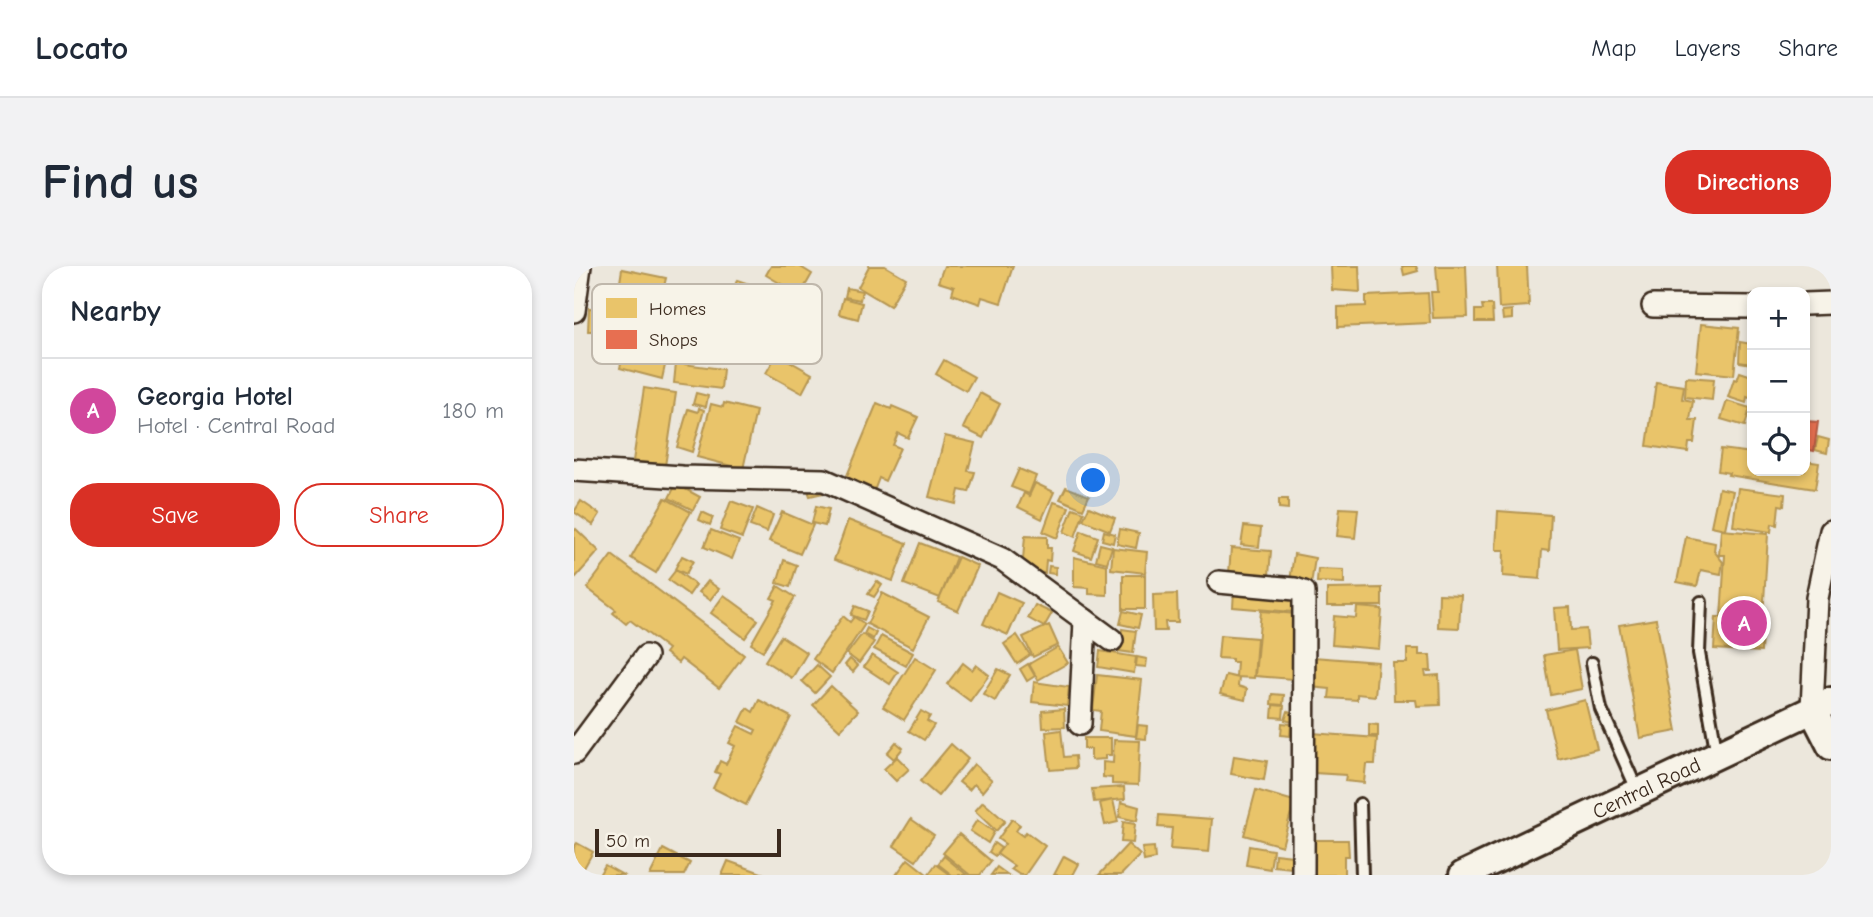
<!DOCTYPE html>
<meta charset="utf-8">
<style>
:root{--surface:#fff;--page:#f2f2f3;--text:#1f2937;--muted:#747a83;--line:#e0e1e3;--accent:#d93025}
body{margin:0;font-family:"Comic Neue",sans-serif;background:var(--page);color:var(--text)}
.controls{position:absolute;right:21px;top:21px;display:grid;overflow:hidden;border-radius:14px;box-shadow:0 4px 10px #0003}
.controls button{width:63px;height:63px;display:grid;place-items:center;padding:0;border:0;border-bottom:2px solid var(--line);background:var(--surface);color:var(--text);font:35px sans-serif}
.scale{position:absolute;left:21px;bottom:18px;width:186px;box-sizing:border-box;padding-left:7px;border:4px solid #3b2a1e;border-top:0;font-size:19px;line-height:24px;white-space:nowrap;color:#3b2a1e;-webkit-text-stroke:5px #f7f3e8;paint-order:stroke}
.you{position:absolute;left:520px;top:215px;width:24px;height:24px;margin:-18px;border:5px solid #fff;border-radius:50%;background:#1a73e8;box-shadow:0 0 0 10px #1a73e833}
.badge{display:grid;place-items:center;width:46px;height:46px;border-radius:50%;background:var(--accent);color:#fff;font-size:23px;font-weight:700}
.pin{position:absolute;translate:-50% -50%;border:4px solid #fff;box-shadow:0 2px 7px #0006}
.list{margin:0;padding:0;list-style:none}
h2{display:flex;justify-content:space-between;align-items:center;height:91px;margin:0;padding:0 28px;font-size:30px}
h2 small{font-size:23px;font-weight:400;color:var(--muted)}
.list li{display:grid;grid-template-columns:46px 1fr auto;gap:21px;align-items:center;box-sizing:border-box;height:105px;padding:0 28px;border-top:2px solid var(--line)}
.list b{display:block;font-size:26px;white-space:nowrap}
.list p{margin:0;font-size:23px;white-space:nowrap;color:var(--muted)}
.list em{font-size:23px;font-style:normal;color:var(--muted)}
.actions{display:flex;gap:14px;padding:21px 28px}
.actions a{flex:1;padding:16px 0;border:2px solid var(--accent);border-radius:28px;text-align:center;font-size:24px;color:var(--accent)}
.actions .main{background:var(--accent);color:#fff}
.icon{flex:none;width:38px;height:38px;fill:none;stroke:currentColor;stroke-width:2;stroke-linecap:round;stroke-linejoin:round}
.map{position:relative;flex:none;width:1257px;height:609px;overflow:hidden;border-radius:28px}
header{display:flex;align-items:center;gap:42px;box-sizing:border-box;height:98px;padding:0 35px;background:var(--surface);border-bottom:2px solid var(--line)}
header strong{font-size:33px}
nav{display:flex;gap:38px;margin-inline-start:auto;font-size:24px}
.intro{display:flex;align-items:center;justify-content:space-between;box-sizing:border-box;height:168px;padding:0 42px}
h1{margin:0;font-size:49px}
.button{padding:18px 32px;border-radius:28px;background:var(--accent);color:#fff;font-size:24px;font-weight:700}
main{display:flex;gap:42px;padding:0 42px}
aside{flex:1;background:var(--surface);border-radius:28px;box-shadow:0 4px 10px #0003}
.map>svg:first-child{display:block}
</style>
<header>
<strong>Locato</strong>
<nav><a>Map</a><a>Layers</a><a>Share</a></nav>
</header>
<div class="intro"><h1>Find us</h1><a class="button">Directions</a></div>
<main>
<aside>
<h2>Nearby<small></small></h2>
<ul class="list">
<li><span class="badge" style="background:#d1479c">A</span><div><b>Georgia Hotel</b><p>Hotel · Central Road</p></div><em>180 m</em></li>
</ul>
<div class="actions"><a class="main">Save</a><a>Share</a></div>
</aside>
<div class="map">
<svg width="1257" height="609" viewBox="0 0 1257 609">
<rect width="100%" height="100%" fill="#ece7dc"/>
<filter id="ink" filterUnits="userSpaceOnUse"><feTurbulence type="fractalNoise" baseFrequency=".0143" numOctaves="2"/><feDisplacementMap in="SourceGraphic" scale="14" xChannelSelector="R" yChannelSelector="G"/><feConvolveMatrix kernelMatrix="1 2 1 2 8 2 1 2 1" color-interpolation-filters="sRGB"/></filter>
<g filter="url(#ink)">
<g fill="#e9c46a" stroke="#b59653" stroke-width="2">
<path d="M 197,0 L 225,0 L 238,8 L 226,29 L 192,9 Z"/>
<path d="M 295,0 L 311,0 L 332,12 L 316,40 L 284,21 Z"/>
<path d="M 370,0 L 439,0 L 427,37 L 408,31 L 406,38 L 378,28 L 380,21 L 364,16 Z"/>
<path d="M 757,0 L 785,0 L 786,26 L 758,24 Z"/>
<path d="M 828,0 L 842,0 L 844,5 L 830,9 Z"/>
<path d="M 862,0 L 892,0 L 894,51 L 859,52 L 857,26 L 864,26 Z"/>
<path d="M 923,0 L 953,0 L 955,40 L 925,42 Z"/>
<path d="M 48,3 L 92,12 L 89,25 L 46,16 Z"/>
<path d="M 163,14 L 187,22 L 174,60 L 150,52 Z"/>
<path d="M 273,22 L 288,25 L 286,34 L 271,31 Z"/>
<path d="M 854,27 L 856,57 L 764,61 L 764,41 L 792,40 L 792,30 Z"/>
<path d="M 269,32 L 288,37 L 284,53 L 265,48 Z"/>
<path d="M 908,39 L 918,39 L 919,56 L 901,56 L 901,44 L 909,44 Z"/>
<path d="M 15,42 L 31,43 L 30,65 L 14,65 Z"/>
<path d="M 938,44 L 938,53 L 929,54 L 928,45 Z"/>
<path d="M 58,53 L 95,63 L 89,85 L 94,86 L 88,113 L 46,102 Z"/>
<path d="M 1127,58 L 1165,62 L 1160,109 L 1122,105 Z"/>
<path d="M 1166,76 L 1178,78 L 1178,98 L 1165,96 Z"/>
<path d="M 203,88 L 238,108 L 228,127 L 192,107 Z"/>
<path d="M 370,94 L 400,111 L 392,125 L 362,108 Z"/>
<path d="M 102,97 L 149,103 L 147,123 L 100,117 Z"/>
<path d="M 1166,106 L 1178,110 L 1178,133 L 1173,131 L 1172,137 L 1154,131 L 1160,113 L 1163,114 Z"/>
<path d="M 1112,111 L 1140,113 L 1138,134 L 1111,131 Z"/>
<path d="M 1082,116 L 1110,120 L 1108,133 L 1119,135 L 1116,154 L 1123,154 L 1120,177 L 1115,177 L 1114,186 L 1073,180 Z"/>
<path d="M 70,122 L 102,127 L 91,200 L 59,195 Z"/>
<path d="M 122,127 L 134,130 L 132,141 L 119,138 Z"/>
<path d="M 406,127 L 426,138 L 409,172 L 389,162 Z"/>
<path d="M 1153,135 L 1176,142 L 1171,160 L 1147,153 Z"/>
<path d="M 150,137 L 182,145 L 169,203 L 123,191 L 137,138 L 149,141 Z"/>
<path d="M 303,137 L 317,143 L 318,140 L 344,151 L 334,172 L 324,167 L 319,179 L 326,182 L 311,215 L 305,212 L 300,225 L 272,212 Z"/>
<path d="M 125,142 L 130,144 L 118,186 L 103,181 L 114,143 L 124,146 Z"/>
<path d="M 371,170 L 401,177 L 394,205 L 401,206 L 395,226 L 385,224 L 382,238 L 355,231 Z"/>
<path d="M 1244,171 L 1255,174 L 1253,187 L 1241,184 Z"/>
<path d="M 1147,183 L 1178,187 L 1178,205 L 1231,205 L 1231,195 L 1245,197 L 1241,223 L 1154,209 L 1155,207 L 1144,205 Z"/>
<path d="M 445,203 L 462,210 L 455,228 L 437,221 Z"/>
<path d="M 461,217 L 480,226 L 468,253 L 444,241 L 450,227 L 455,230 Z"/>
<path d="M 102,218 L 126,231 L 119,244 L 95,232 Z"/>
<path d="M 232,219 L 253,226 L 236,230 Z"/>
<path d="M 492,221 L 515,230 L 509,243 L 486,233 Z"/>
<path d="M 1145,222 L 1159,225 L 1151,263 L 1137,260 Z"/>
<path d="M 1164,222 L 1211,228 L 1210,240 L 1205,239 L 1203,259 L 1198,258 L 1197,266 L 1159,260 Z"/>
<path d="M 91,232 L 117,246 L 82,307 L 57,292 Z"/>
<path d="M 705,233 L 714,233 L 714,243 L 705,242 Z"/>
<path d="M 7,235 L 26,248 L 19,259 L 0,246 Z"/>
<path d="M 157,235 L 179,243 L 168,272 L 146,264 Z"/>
<path d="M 480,236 L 495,241 L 483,272 L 469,266 Z"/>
<path d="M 242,240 L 255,243 L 251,260 L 238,257 Z"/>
<path d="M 515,241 L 541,252 L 536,265 L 509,254 Z"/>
<path d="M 183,242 L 199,249 L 193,266 L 176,260 Z"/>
<path d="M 499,242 L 510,246 L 501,271 L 490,266 Z"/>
<path d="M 766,242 L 784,243 L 781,272 L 763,270 Z"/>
<path d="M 924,245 L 977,249 L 975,285 L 968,284 L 966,313 L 929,310 L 930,284 L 922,284 Z"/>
<path d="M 128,246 L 139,251 L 136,259 L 125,254 Z"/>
<path d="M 208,246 L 239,259 L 226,288 L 195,275 Z"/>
<path d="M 274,254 L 333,277 L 319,315 L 260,294 Z"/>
<path d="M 670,260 L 687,262 L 685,281 L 667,279 Z"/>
<path d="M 2,263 L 25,285 L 2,311 L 0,309 L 0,265 Z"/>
<path d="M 546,263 L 565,267 L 562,282 L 543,278 Z"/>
<path d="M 137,264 L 165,275 L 158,293 L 130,281 Z"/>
<path d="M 1147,264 L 1194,268 L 1187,386 L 1140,383 L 1142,351 L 1147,351 L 1151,289 L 1145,289 Z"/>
<path d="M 507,265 L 524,271 L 517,291 L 500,285 Z"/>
<path d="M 530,265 L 541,268 L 539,277 L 528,274 Z"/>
<path d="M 451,270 L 473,271 L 473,282 L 477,282 L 476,295 L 472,294 L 471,307 L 448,305 Z"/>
<path d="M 1112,271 L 1141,277 L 1140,285 L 1149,296 L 1147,308 L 1127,304 L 1123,320 L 1103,316 Z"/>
<path d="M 346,277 L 382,291 L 366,332 L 330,318 Z"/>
<path d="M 526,278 L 538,281 L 533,297 L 522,294 Z"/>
<path d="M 539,282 L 573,286 L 571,307 L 537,303 Z"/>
<path d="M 657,282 L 697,285 L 695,309 L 655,307 Z"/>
<path d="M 720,288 L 741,292 L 737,319 L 716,315 Z"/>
<path d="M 38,289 L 170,389 L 145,422 L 107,393 L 104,397 L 91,387 L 94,383 L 56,354 L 52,358 L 39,347 L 42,344 L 13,322 Z"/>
<path d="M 108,290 L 119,295 L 112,308 L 101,303 Z"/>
<path d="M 384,291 L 404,300 L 384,345 L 364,336 Z"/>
<path d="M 500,291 L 533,299 L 533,329 L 515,328 L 515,322 L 500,321 Z"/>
<path d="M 210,294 L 223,299 L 216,321 L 203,317 Z"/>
<path d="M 475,300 L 482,301 L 481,308 L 474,307 Z"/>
<path d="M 744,303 L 770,304 L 770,317 L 743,316 Z"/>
<path d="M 102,304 L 122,319 L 115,329 L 94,314 Z"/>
<rect x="549" y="309" width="22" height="34"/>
<path d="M 134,315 L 145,323 L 136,334 L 125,326 Z"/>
<path d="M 303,315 L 308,319 L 300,331 L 294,328 Z"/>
<path d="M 204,320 L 221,331 L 189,385 L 177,378 L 202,334 L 197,332 Z"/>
<path d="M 808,322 L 808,340 L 753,340 L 753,323 Z"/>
<path d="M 660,324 L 720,329 L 719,346 L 659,341 Z"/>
<path d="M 423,326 L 448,337 L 434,369 L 409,358 Z"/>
<path d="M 308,327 L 355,351 L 339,382 L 293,358 Z"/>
<path d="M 603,328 L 604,356 L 591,356 L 592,365 L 580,365 L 579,329 Z"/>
<path d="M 865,328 L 887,329 L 885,362 L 864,361 Z"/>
<path d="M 150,329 L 184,354 L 171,372 L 137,347 Z"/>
<path d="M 461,339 L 478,347 L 470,361 L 454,352 Z"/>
<path d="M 281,340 L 294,345 L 290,354 L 277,349 Z"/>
<path d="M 783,341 L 808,343 L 805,383 L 758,379 L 760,350 L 782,352 Z"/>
<path d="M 996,341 L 997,364 L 1012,363 L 1014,382 L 983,384 L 980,342 Z"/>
<path d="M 549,345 L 567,349 L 564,362 L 546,358 Z"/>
<path d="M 687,345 L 723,348 L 718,413 L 681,410 Z"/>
<path d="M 269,350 L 276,356 L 280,351 L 291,358 L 258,407 L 239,393 Z"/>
<path d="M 1082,353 L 1103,465 L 1066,472 L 1045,359 Z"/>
<path d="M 475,359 L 484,379 L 459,391 L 449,371 Z"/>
<path d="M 293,362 L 302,367 L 299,373 L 290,368 Z"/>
<path d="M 548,363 L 562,365 L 559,387 L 537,384 L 547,375 Z"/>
<path d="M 288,368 L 300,376 L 285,397 L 273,388 Z"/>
<path d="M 443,369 L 456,389 L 443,398 L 430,378 Z"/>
<path d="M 646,369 L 683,372 L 680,412 L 662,411 L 663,396 L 658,396 L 658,393 L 644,392 Z"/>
<path d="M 207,370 L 233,387 L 218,412 L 191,395 Z"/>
<path d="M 307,370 L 339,387 L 332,400 L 300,383 Z"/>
<path d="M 484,381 L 494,397 L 464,414 L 455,398 Z"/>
<path d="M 833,383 L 845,383 L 845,389 L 856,389 L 857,405 L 851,405 L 852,410 L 865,409 L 866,439 L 843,440 L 842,434 L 820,434 L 819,397 L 833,397 Z"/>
<path d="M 1001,384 L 1008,423 L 977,429 L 970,389 Z"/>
<path d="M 526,385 L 562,391 L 560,407 L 524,401 Z"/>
<path d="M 298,389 L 324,406 L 316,418 L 290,401 Z"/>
<path d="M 341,391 L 362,404 L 330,454 L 309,441 Z"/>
<path d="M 563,391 L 573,393 L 572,401 L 562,400 Z"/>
<path d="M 739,391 L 804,396 L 801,430 L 783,428 L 783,434 L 755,432 L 756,423 L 736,421 Z"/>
<path d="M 276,393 L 284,400 L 279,406 L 271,399 Z"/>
<path d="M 389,397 L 398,404 L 402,399 L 415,409 L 396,435 L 373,418 Z"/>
<path d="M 454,398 L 461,410 L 453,415 L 446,403 Z"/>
<path d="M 243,399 L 256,411 L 241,427 L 228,415 Z"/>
<path d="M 424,403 L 436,409 L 421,435 L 409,428 Z"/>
<path d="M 523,409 L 568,414 L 562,470 L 525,465 L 527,445 L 519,444 Z"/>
<path d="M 652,409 L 665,412 L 664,420 L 673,423 L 671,434 L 646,428 Z"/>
<path d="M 460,416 L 495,421 L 493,440 L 458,436 Z"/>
<path d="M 257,420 L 284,445 L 266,464 L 239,439 Z"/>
<path d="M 698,428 L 710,429 L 709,439 L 697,438 Z"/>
<path d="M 185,434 L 217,451 L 172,539 L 139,522 L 146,508 L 141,506 L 146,495 L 152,498 L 161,480 L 155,477 L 164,460 L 180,468 L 182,464 L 166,456 L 173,442 L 179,446 Z"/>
<path d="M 1011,434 L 1023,483 L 984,493 L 972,444 Z"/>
<path d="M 699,439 L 710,440 L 709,452 L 698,451 Z"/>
<path d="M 490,443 L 491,461 L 469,462 L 468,445 Z"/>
<path d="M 347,445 L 356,450 L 353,455 L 360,459 L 350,474 L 335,465 Z"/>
<path d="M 714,445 L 725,449 L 722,457 L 711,454 Z"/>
<path d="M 708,457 L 717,458 L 716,470 L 707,469 Z"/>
<path d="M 795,458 L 804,459 L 804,470 L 795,470 Z"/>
<path d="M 564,459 L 573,460 L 572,473 L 562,472 Z"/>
<path d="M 487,464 L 490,491 L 501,490 L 502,502 L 476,504 L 472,466 Z"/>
<path d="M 738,467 L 803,472 L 801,498 L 792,498 L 790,517 L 771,515 L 772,509 L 740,507 L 741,499 L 736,498 Z"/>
<path d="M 510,472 L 537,472 L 537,489 L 531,489 L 531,493 L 517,494 L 517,483 L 510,483 Z"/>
<path d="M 540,474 L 566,475 L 564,519 L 538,518 L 538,512 L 529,511 L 529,496 L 539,497 Z"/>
<path d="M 322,476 L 329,482 L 320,493 L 313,487 Z"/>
<path d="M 377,478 L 394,493 L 364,530 L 346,515 Z"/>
<path d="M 660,490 L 693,495 L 690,514 L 657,508 Z"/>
<path d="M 323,491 L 335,503 L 322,515 L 310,503 Z"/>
<path d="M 400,498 L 418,514 L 408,526 L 400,518 L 395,524 L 385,516 Z"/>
<path d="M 550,521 L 551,533 L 520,536 L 518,523 Z"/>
<path d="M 682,524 L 720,535 L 708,580 L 670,569 Z"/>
<path d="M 539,534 L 544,556 L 531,559 L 526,537 Z"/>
<path d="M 409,536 L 431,555 L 422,565 L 401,545 Z"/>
<path d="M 547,536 L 565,541 L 563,555 L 545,551 Z"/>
<path d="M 585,549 L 638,553 L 635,586 L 596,583 L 598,562 L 584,561 Z"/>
<path d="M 337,553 L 360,569 L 342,595 L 320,580 Z"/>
<path d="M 438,553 L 446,559 L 442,565 L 449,570 L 452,566 L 471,580 L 451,609 L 446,609 L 437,603 L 440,600 L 423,588 L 431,578 L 424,573 Z"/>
<path d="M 403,554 L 420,566 L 414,577 L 396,565 Z"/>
<path d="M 549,556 L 561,558 L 559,577 L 547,576 Z"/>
<path d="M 385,568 L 417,595 L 406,609 L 396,609 L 369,587 Z"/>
<path d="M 737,574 L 774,574 L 775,590 L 770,590 L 770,609 L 737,609 Z"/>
<path d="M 3,577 L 19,586 L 6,609 L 0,609 L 0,581 Z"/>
<path d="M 420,577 L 427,582 L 421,590 L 415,586 Z"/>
<path d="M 554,578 L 566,589 L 547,609 L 525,609 Z"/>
<path d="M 675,580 L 699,584 L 696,603 L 672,599 Z"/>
<path d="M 580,581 L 581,593 L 570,595 L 568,582 Z"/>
<path d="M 89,583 L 116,597 L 110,609 L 76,609 Z"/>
<path d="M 701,588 L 718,590 L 717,602 L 700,600 Z"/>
<path d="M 370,590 L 393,609 L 378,609 L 364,598 Z"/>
<path d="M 490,590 L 505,598 L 499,609 L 480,609 Z"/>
<path d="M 334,593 L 353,608 L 352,609 L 322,609 Z"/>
<path d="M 154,595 L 193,609 L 148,609 Z"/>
<path d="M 362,598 L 377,609 L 354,609 Z"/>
<path d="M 31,599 L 49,609 L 25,609 Z"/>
<path d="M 423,601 L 434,609 L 417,609 Z"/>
</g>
<path fill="#e76f51" stroke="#b35a42" stroke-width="2" d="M 1231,155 L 1244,156 L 1240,185 L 1231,183 Z"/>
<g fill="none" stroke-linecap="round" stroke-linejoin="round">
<g stroke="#3b2a1e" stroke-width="16">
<g id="service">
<path d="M 1127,336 L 1125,387 L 1143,489"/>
<path d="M 1018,397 L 1027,443 L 1064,526"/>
<path d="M 786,538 L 788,609"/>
</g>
</g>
<g stroke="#3b2a1e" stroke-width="26">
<g id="minor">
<path d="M 1231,38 L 1257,37"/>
<path d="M 1079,40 L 1178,41"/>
<path d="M 0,45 L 6,0"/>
<path d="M 0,204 L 108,211 L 250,214 L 428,293 L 538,374"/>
<path d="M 645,316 L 721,323 L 730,326 L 729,609"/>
<path d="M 1238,443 L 1243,332 L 1257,265"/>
<path d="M 506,458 L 511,354"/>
<path d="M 0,487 L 72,390"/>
</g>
</g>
<g stroke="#3b2a1e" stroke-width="32">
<g id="tertiary">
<path d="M 1238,443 L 1257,480"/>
<path id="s1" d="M 889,609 L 1257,435"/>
</g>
</g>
<use href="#service" stroke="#f7f3e8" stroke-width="10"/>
<use href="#minor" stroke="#f7f3e8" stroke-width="21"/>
<use href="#tertiary" stroke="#f7f3e8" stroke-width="26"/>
</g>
</g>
<g text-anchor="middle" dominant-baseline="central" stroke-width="7" stroke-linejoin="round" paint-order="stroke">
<g font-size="21" fill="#3b2a1e" stroke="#f7f3e8">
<text stroke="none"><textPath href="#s1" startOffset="203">Central Road</textPath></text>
</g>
</g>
<rect x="18" y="18" width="230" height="80" rx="10" fill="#f7f3e8" stroke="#bfb7ab" stroke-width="2"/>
<rect x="32" y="32" width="31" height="20" fill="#e9c46a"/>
<rect x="32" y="64" width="31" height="19" fill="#e76f51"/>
<g font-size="19" fill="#3b2a1e">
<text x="75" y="49">Homes</text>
<text x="75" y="80">Shops</text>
</g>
</svg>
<div class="controls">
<button>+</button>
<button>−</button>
<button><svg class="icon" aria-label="locate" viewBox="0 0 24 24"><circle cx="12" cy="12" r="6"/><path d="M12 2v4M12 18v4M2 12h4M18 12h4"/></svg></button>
</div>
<div class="scale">50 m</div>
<div class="you"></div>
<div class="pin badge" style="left:1170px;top:357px;background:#d1479c">A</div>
</div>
</main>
